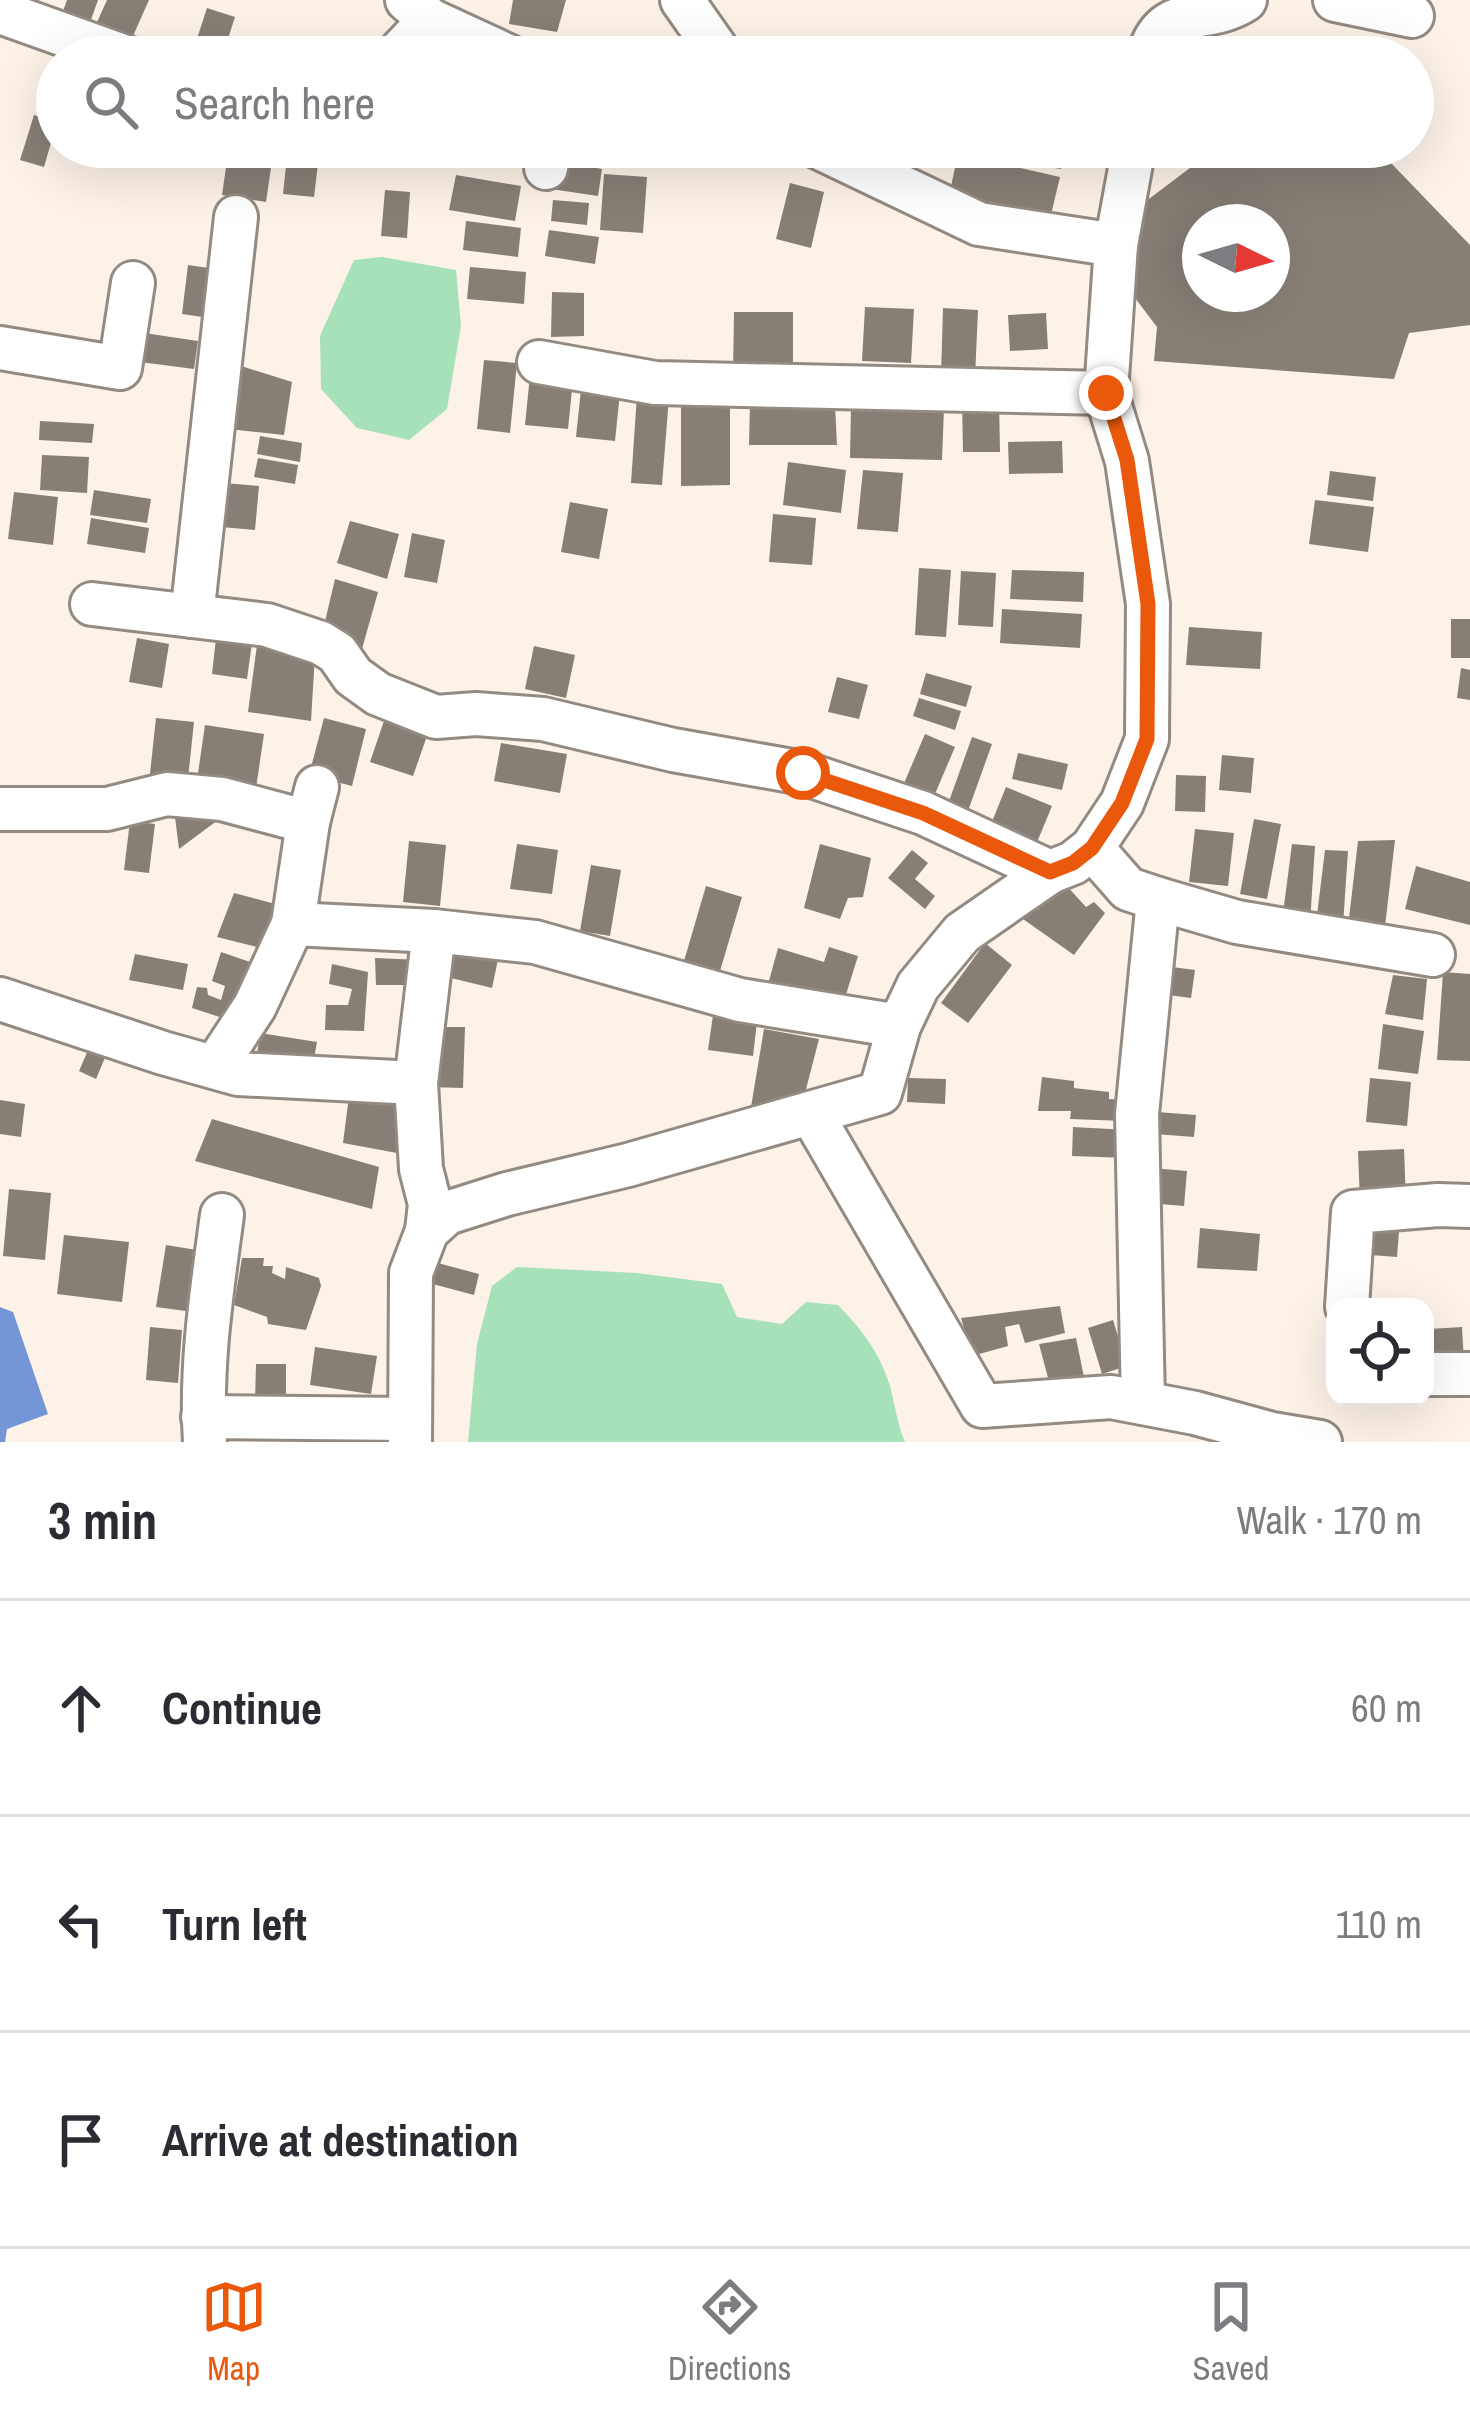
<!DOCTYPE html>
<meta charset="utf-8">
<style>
:root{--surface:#fff;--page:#f7f7f7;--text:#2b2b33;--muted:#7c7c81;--line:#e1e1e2;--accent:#ea580c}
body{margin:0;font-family:"Archivo Narrow",sans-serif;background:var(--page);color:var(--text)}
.controls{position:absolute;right:36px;bottom:36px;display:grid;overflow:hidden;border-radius:24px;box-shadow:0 12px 48px #0002}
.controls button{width:108px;height:108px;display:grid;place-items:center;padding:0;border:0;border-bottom:3px solid var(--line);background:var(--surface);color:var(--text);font:60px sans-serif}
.compass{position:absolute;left:1182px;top:204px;width:108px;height:108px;border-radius:50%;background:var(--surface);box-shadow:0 12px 48px #0002;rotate:95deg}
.stop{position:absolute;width:36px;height:36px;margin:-27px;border:9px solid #ea580c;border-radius:50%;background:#fff}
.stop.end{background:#ea580c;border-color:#fff;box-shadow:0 3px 12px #0008}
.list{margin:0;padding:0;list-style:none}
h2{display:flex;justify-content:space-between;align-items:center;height:156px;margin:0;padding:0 48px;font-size:51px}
h2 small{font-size:39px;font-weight:400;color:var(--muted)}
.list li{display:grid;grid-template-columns:78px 1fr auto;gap:36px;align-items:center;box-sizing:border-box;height:216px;padding:0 48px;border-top:3px solid var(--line)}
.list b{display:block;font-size:45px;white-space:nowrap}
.list em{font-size:39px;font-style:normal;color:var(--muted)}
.icon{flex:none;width:66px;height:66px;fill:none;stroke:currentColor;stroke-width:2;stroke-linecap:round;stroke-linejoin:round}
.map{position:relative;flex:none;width:1470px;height:1442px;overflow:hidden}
.search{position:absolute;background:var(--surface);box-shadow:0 12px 48px #0002;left:36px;right:36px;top:36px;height:132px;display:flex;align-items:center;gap:30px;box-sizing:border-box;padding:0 42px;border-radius:66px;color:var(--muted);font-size:45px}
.sheet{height:804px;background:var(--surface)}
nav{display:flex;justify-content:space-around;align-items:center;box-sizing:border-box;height:168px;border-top:3px solid var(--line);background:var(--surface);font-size:33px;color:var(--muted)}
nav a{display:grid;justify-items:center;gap:6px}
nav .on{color:var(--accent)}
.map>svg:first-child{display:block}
</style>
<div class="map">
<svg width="1470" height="1442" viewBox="0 0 1470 1442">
<rect width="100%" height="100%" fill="#fcf2e8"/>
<g fill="#a6e1ba">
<path d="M 382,257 L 456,270 L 461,326 L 447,409 L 409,440 L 357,428 L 321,389 L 320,336 L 354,260 Z"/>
<path d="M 517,1267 L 637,1273 L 722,1284 L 737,1317 L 782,1324 L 806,1302 L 838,1305 C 862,1330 879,1351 890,1386 C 895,1405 897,1423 905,1442 L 468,1442 L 477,1344 L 492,1286 Z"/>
</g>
<path fill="#7596d6" d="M 0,1307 L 13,1312 L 48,1414 L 7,1429 L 5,1442 L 0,1442 Z"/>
<g fill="#877f76" fill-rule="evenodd">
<path d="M 67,0 L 98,0 L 87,31 L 59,22 Z"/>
<path d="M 107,0 L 149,0 L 129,45 L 94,29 Z"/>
<path d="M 513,0 L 566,0 L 557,32 L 509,24 Z"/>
<path d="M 207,8 L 235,17 L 222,57 L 191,57 Z"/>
<path d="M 291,37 L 335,53 L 334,57 L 284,57 Z"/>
<path d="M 34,115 L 57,122 L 44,167 L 20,160 Z"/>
<path d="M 229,147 L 274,147 L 266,202 L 222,195 Z"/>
<path d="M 288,147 L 320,147 L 314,197 L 283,194 Z"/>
<path d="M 598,147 L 646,147 L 644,158 L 598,149 Z"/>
<path d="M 956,147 L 1065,147 L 1061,169 L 955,152 Z"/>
<path d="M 1215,149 L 1275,168 L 1310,163 L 1390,162 L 1470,245 L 1470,325 L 1409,333 L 1394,379 L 1154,361 L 1157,327 L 1129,290 L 1137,208 ZM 1200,222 L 1272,222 L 1272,294 L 1200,294 Z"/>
<path d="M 958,154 L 1060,177 L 1049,223 L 948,200 Z"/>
<path d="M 556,161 L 602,169 L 598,196 L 551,189 Z"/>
<path d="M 604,174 L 647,177 L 643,233 L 600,230 Z"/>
<path d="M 456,175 L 521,186 L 515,221 L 449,210 Z"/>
<path d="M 790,183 L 824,192 L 811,248 L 776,239 Z"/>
<path d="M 385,190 L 410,192 L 407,238 L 381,236 Z"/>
<path d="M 553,200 L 589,203 L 587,225 L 551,221 Z"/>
<path d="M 466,221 L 521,228 L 518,257 L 463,250 Z"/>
<path d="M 549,230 L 599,237 L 595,264 L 545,256 Z"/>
<path d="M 188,265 L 223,270 L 216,319 L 182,314 Z"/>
<path d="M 470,267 L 526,272 L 524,304 L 467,299 Z"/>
<path d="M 552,292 L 584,293 L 584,336 L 551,337 Z"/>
<path d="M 865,307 L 914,309 L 911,363 L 862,361 Z"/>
<path d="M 943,308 L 978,310 L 975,378 L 941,377 Z"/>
<path d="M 734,312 L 793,312 L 793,374 L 733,374 Z"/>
<path d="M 1046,313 L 1048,349 L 1010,351 L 1008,315 Z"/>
<path d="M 144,333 L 198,341 L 194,369 L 140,362 Z"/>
<path d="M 484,360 L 517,363 L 510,433 L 477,429 Z"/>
<path d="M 238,365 L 292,382 L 284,435 L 228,429 Z"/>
<path d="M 530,375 L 573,380 L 568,429 L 525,425 Z"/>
<path d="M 582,380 L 621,383 L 615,441 L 576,437 Z"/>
<path d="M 637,395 L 669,397 L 662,485 L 631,483 Z"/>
<path d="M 681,395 L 730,395 L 730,485 L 681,486 Z"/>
<path d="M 962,400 L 999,401 L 1000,452 L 963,452 Z"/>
<path d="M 750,403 L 835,405 L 837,445 L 749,445 Z"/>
<path d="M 851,407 L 944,408 L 942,460 L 850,458 Z"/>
<path d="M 40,421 L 94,424 L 92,443 L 39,440 Z"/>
<path d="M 260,436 L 302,443 L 300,462 L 257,454 Z"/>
<path d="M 1062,441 L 1063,473 L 1009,474 L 1008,442 Z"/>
<path d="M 42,455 L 89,457 L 87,493 L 40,490 Z"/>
<path d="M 258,458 L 298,465 L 295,484 L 254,477 Z"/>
<path d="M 788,462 L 846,470 L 841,513 L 783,505 Z"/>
<path d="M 863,470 L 903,473 L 898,532 L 857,529 Z"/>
<path d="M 1330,471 L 1376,477 L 1373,501 L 1327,495 Z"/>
<path d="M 214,482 L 259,486 L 255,530 L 210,526 Z"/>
<path d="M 94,490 L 151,499 L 147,523 L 90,515 Z"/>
<path d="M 14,492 L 58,497 L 53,545 L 8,539 Z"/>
<path d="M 1315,500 L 1374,507 L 1368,552 L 1309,544 Z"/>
<path d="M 570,502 L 608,509 L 599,559 L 561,552 Z"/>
<path d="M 773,514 L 816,518 L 812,565 L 769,562 Z"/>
<path d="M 91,518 L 149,528 L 145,553 L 87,544 Z"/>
<path d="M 350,521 L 399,534 L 387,579 L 337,563 Z"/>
<path d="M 412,533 L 445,540 L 437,583 L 404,577 Z"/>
<path d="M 919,568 L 951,570 L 946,637 L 915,635 Z"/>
<path d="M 1012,570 L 1084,572 L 1083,602 L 1010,599 Z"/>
<path d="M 961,571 L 996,573 L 993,627 L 958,625 Z"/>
<path d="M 335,579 L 378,592 L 362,649 L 323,630 Z"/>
<path d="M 1002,609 L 1082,614 L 1080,648 L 1000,643 Z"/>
<rect x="1451" y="619" width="19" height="39"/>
<path d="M 1189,627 L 1262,632 L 1260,669 L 1186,665 Z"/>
<path d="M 137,638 L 169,644 L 162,688 L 129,682 Z"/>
<path d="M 216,638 L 252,643 L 247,679 L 212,674 Z"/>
<path d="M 257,645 L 315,655 L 311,721 L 248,712 Z"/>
<path d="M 534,646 L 575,655 L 566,698 L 525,689 Z"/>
<path d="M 1461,668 L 1470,670 L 1470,700 L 1457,698 Z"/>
<path d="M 926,673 L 972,686 L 966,707 L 920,694 Z"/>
<path d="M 837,677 L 868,685 L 859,719 L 828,712 Z"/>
<path d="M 919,698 L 961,711 L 955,730 L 913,716 Z"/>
<path d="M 156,718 L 194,722 L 187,788 L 149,783 Z"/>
<path d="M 324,718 L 366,729 L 352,786 L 309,775 Z"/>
<path d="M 385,718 L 428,733 L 413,776 L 370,762 Z"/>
<path d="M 205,725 L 264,734 L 256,788 L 197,780 Z"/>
<path d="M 925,734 L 955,747 L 932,801 L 902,788 Z"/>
<path d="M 972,737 L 992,744 L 968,811 L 948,804 Z"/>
<path d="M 501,743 L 567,754 L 560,793 L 494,781 Z"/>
<path d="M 1018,753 L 1068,764 L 1062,790 L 1012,779 Z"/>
<path d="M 1222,755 L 1254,758 L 1251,793 L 1219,790 Z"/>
<path d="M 1176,775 L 1206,776 L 1205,812 L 1175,811 Z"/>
<path d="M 1006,787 L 1052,806 L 1035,847 L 989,829 Z"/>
<path d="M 174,809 L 218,820 L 179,849 Z"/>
<path d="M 1254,819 L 1281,824 L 1267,899 L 1240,894 Z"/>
<path d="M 130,821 L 155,824 L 149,873 L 124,870 Z"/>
<path d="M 1195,829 L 1234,833 L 1228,886 L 1189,882 Z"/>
<path d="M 1395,840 L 1384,935 L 1348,927 L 1358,841 Z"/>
<path d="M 409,841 L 446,845 L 440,906 L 403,902 Z"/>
<path d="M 517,844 L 558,850 L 552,894 L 510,889 Z"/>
<path d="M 820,844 L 871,858 L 863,897 L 848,898 L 840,919 L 804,908 Z"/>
<path d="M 1292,844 L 1315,846 L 1310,923 L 1282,921 Z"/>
<path d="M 912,850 L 928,863 L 915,879 L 935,896 L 925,909 L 888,878 Z"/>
<path d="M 1325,850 L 1348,851 L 1343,925 L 1316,923 Z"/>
<path d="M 591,865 L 621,870 L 610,936 L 580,931 Z"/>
<path d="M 1416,866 L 1470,882 L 1470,925 L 1405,909 Z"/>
<path d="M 1065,884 L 1086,907 L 1094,902 L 1105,913 L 1074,955 L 1023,919 L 1034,903 L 1038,910 L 1049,895 L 1052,900 Z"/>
<path d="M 706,886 L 742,897 L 720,971 L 684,961 Z"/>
<path d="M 234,893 L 283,906 L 269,950 L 217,937 Z"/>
<path d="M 985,943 L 1012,965 L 968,1023 L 941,1003 Z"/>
<path d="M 455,945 L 500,950 L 492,988 L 447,977 Z"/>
<path d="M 829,947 L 858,956 L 843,1004 L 769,981 L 778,948 L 824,962 Z"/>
<path d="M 221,952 L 256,964 L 235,1022 L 192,1008 L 197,987 L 207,988 L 208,995 L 221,1000 L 225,986 L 212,981 Z"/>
<path d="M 135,954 L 188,964 L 183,990 L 129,980 Z"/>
<path d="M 375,958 L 422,960 L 417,985 L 376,985 Z"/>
<path d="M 332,964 L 368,972 L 364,1031 L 325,1030 L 326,1005 L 348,1005 L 352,989 L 329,984 Z"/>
<path d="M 1157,965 L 1195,970 L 1191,998 L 1153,993 Z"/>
<path d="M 1443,972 L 1470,974 L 1470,1061 L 1437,1060 Z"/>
<path d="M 1393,975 L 1427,979 L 1423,1020 L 1385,1014 Z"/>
<path d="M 714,1008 L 758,1014 L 753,1056 L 708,1050 Z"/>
<path d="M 1383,1024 L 1424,1031 L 1418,1074 L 1378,1069 Z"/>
<path d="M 429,1027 L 465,1027 L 463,1088 L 428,1087 Z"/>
<path d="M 764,1029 L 819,1039 L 804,1097 L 750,1113 Z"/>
<path d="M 260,1033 L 317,1042 L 312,1070 L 256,1062 Z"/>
<path d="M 95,1034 L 112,1041 L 96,1079 L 79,1071 Z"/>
<path d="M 1042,1077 L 1074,1081 L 1074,1088 L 1109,1092 L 1109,1099 L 1128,1100 L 1125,1121 L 1070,1119 L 1071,1111 L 1038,1111 Z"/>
<path d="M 908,1078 L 946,1079 L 945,1104 L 907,1102 Z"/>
<path d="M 1370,1078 L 1411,1082 L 1407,1126 L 1366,1122 Z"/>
<path d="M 349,1096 L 402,1103 L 397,1153 L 343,1143 Z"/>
<path d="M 0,1100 L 25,1104 L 21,1137 L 0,1134 Z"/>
<path d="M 1157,1112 L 1196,1115 L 1194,1137 L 1155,1134 Z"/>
<path d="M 212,1119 L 379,1167 L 372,1209 L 195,1161 Z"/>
<path d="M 1073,1127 L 1129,1130 L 1127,1158 L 1072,1156 Z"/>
<path d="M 1404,1149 L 1406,1201 L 1360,1203 L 1358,1151 Z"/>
<path d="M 1151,1168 L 1187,1171 L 1184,1206 L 1148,1203 Z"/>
<path d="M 9,1189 L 51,1193 L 45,1260 L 3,1256 Z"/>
<path d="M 1361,1215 L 1400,1218 L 1397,1257 L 1357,1254 Z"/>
<path d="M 1200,1228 L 1260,1234 L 1257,1271 L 1197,1268 Z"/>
<path d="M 64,1235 L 129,1242 L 122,1302 L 57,1294 Z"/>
<path d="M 166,1245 L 203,1251 L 193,1312 L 156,1307 Z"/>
<path d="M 242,1258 L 264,1258 L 263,1266 L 273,1266 L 272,1273 L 285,1279 L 286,1267 L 319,1278 L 321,1286 L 306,1330 L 268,1324 L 267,1317 L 234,1305 Z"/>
<path d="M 434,1262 L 479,1274 L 474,1295 L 429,1283 Z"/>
<path d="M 1060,1306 L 1065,1333 L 1025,1343 L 1019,1324 L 1005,1327 L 1008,1346 L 972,1356 L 961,1318 Z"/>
<path d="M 1113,1320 L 1127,1366 L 1102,1374 L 1088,1328 Z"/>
<path d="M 150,1327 L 182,1330 L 178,1383 L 146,1380 Z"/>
<path d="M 1462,1327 L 1464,1364 L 1431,1365 L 1429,1329 Z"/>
<path d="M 1076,1338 L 1085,1382 L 1051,1389 L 1039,1344 Z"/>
<path d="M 315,1347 L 377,1356 L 371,1394 L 310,1385 Z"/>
<path d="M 256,1364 L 286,1364 L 286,1404 L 255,1403 Z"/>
</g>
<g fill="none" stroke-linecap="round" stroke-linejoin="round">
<g stroke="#938a81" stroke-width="48">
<g id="minor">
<path d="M 407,0 L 430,20 L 510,57"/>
<path d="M 682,0 L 722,57"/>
<path d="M 1335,0 L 1412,16"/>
<path d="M 0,12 L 126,57"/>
<path d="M 395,57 L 430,20"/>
<path d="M 1148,57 C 1164,0 1203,27 1245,0"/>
<path d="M 818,147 L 979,224 L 1116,245"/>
<path d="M 546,168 L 550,147"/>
<path d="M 0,348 L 120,368 L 133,283"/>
<path d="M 539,362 L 655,383 L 1106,393"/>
<path d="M 92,604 L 267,625 L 321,643 L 337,653 L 353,676 L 378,694 L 436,717 L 476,714 L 543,719 L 673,750 L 803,773 L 923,813 L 1050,872"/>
<path d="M 192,616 L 236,217"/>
<path d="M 0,809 L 107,809 L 167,794 L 222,799 L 308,822"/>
<path d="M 1092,848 L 1128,889 L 1158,899 L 1237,922 L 1433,955"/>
<path d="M 293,924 L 434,931 L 535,942 L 740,1000 L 899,1026"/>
<path d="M 0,999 L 163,1053 L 238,1074 L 416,1083"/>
<path d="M 215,1067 L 255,1006 L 293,924 L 308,822 L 317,787"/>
<path d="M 811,1113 L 982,1406 L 1111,1397 L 1195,1413 L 1272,1434 L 1320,1442"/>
<path d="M 427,1231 L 430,1204 L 421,1169 L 416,1083 L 434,931"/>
<path d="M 1347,1307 L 1353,1212 L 1438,1205 L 1470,1206"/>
<path d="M 1425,1374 L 1470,1374"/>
<path d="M 1143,1403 L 1137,1114 L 1158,899"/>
<path d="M 203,1417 L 410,1419"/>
<path d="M 205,1442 C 200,1365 212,1290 222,1215"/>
<path d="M 410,1442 L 411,1273 L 427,1231 L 447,1213 L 507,1194 L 628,1165 L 880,1093 L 899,1026 L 918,986 L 962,933 L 1050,872 L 1073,863 L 1092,848 L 1122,803 L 1147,739 L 1148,604 L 1127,461 L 1106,393 L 1116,245 L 1134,147"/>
</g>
</g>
<use href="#minor" stroke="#fff" stroke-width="42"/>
</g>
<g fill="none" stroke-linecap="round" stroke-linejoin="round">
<path stroke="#ea580c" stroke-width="15" d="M 803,773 L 923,813 L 1050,872 L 1073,863 L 1092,848 L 1122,803 L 1147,739 L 1148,604 L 1127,460 L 1106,393"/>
</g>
</svg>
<div class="controls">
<button><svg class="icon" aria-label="locate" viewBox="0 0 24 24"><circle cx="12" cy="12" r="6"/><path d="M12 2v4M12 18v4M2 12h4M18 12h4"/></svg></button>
</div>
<svg class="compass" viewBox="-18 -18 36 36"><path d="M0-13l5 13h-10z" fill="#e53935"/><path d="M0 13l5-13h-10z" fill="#7c7c81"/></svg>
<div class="stop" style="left:803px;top:773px"></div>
<div class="stop end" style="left:1106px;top:393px"></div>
<div class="search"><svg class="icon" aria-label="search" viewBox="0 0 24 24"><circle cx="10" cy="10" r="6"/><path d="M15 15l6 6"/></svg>Search here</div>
</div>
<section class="sheet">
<h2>3 min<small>Walk · 170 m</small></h2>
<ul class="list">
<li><svg class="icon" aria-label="ahead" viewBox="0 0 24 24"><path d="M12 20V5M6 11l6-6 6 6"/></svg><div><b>Continue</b></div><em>60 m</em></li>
<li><svg class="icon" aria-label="left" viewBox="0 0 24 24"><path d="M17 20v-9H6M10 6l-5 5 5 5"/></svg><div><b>Turn left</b></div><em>110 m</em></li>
<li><svg class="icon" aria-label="arrive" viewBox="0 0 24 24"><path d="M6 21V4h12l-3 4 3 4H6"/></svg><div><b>Arrive at destination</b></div></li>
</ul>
</section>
<nav>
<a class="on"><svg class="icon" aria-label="map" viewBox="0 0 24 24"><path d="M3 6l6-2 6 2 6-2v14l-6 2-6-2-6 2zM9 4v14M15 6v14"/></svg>Map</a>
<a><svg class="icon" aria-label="directions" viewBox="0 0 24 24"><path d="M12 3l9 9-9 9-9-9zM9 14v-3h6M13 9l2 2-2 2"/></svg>Directions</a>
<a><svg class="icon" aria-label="saved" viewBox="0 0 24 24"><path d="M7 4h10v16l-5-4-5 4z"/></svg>Saved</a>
</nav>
